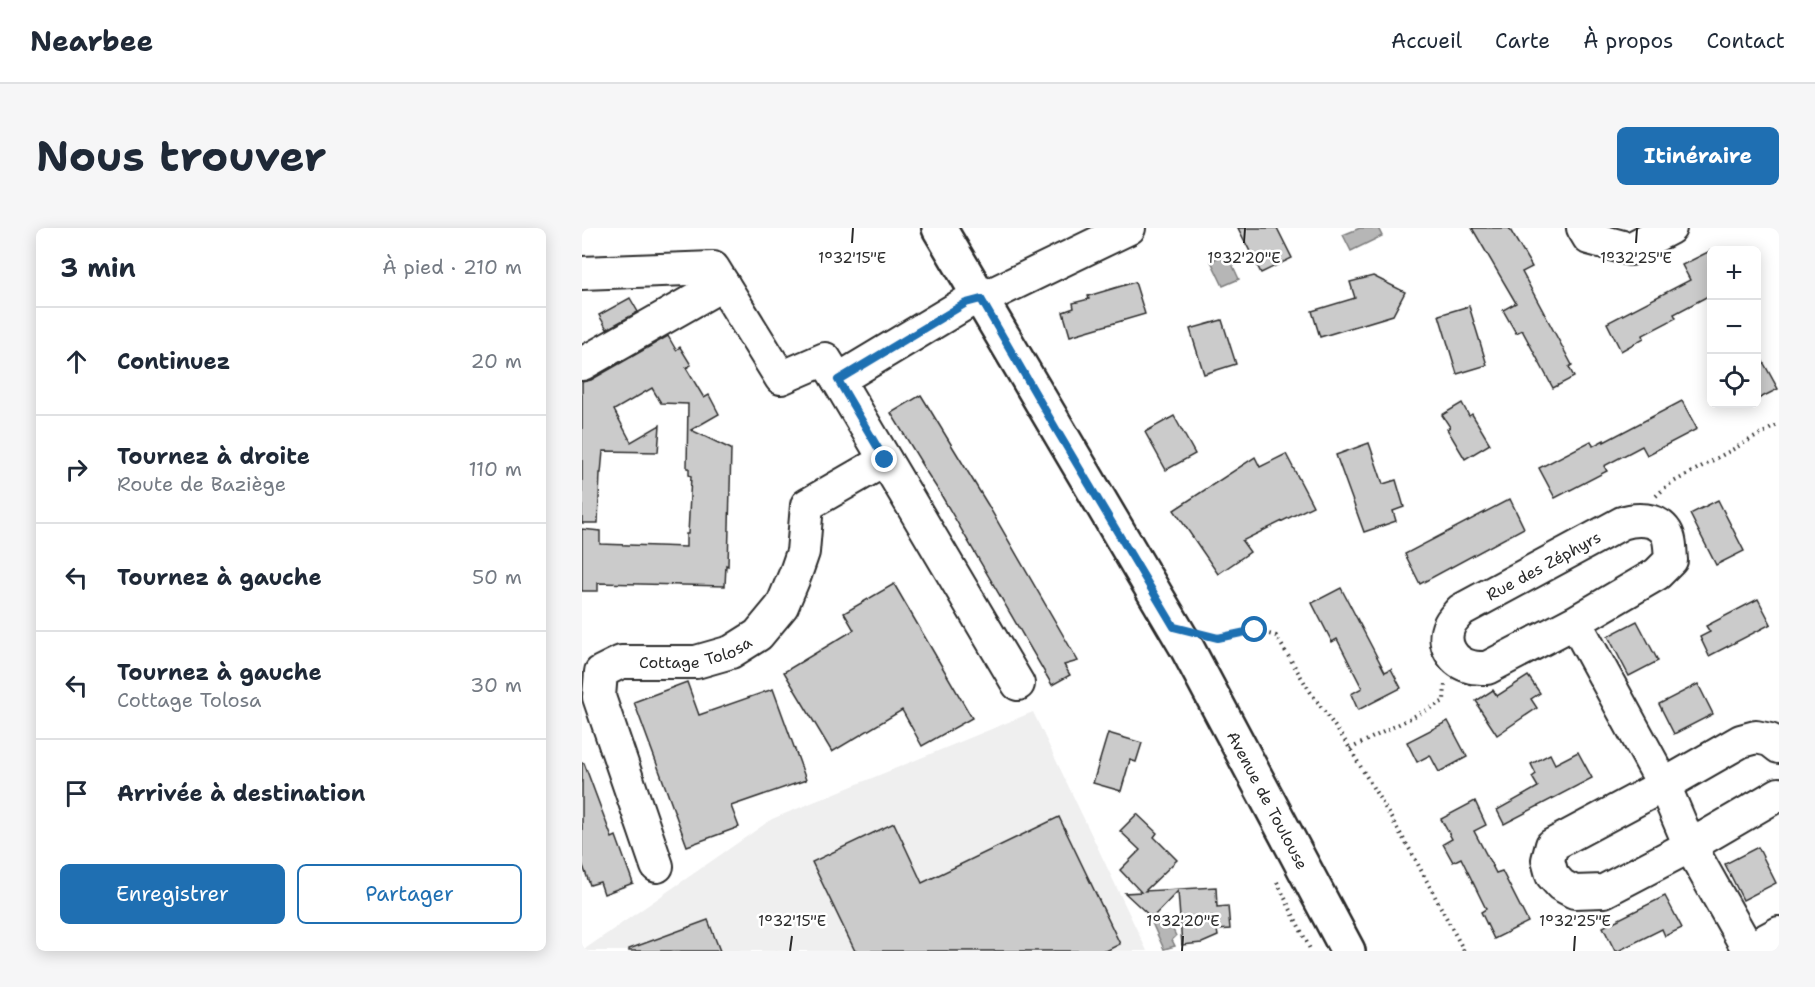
<!DOCTYPE html>
<html lang="fr">
<meta charset="utf-8">
<style>
:root{--surface:#fff;--page:#f6f6f7;--text:#1f2937;--muted:#747a83;--line:#e0e1e3;--accent:#1f6fb2}
body{margin:0;font-family:"Shantell Sans",sans-serif;background:var(--page);color:var(--text)}
.controls{position:absolute;right:18px;top:18px;display:grid;overflow:hidden;border-radius:9px;box-shadow:0 3px 15px #0003}
.controls button{width:54px;height:54px;display:grid;place-items:center;padding:0;border:0;border-bottom:2px solid var(--line);background:var(--surface);color:var(--text);font:30px sans-serif}
.stop{position:absolute;width:18px;height:18px;margin:-14px;border:4px solid #1f6fb2;border-radius:50%;background:#fff}
.stop.end{background:#1f6fb2;border-color:#fff;box-shadow:0 2px 6px #0008}
.list{margin:0;padding:0;list-style:none}
h2{display:flex;justify-content:space-between;align-items:center;height:78px;margin:0;padding:0 24px;font-size:26px}
h2 small{font-size:20px;font-weight:400;color:var(--muted)}
.list li{display:grid;grid-template-columns:39px 1fr auto;gap:18px;align-items:center;box-sizing:border-box;height:108px;padding:0 24px;border-top:2px solid var(--line)}
.list b{display:block;font-size:22px;white-space:nowrap}
.list p{margin:0;font-size:20px;white-space:nowrap;color:var(--muted)}
.list em{font-size:20px;font-style:normal;color:var(--muted)}
.actions{display:flex;gap:12px;padding:18px 24px}
.actions a{flex:1;padding:14px 0;border:2px solid var(--accent);border-radius:9px;text-align:center;font-size:21px;color:var(--accent)}
.actions .main{background:var(--accent);color:#fff}
.icon{flex:none;width:33px;height:33px;fill:none;stroke:currentColor;stroke-width:2;stroke-linecap:round;stroke-linejoin:round}
.map{position:relative;flex:none;width:1197px;height:723px;overflow:hidden;border-radius:9px}
header{display:flex;align-items:center;gap:36px;box-sizing:border-box;height:84px;padding:0 30px;background:var(--surface);border-bottom:2px solid var(--line)}
header strong{font-size:28px}
nav{display:flex;gap:33px;margin-inline-start:auto;font-size:21px}
.intro{display:flex;align-items:center;justify-content:space-between;box-sizing:border-box;height:144px;padding:0 36px}
h1{margin:0;font-size:42px}
.button{padding:15px 27px;border-radius:9px;background:var(--accent);color:#fff;font-size:21px;font-weight:700}
main{display:flex;gap:36px;padding:0 36px}
aside{flex:1;background:var(--surface);border-radius:9px;box-shadow:0 3px 15px #0003}
.map>svg:first-child{display:block}
</style>
<header>
<strong>Nearbee</strong>
<nav><a>Accueil</a><a>Carte</a><a>À propos</a><a>Contact</a></nav>
</header>
<div class="intro"><h1>Nous trouver</h1><a class="button">Itinéraire</a></div>
<main>
<aside>
<h2>3 min<small>À pied · 210 m</small></h2>
<ul class="list">
<li><svg class="icon" aria-label="ahead" viewBox="0 0 24 24"><path d="M12 20V5M6 11l6-6 6 6"/></svg><div><b>Continuez</b></div><em>20 m</em></li>
<li><svg class="icon" aria-label="right" viewBox="0 0 24 24"><path d="M7 20v-9h11M14 6l5 5-5 5"/></svg><div><b>Tournez à droite</b><p>Route de Baziège</p></div><em>110 m</em></li>
<li><svg class="icon" aria-label="left" viewBox="0 0 24 24"><path d="M17 20v-9H6M10 6l-5 5 5 5"/></svg><div><b>Tournez à gauche</b></div><em>50 m</em></li>
<li><svg class="icon" aria-label="left" viewBox="0 0 24 24"><path d="M17 20v-9H6M10 6l-5 5 5 5"/></svg><div><b>Tournez à gauche</b><p>Cottage Tolosa</p></div><em>30 m</em></li>
<li><svg class="icon" aria-label="arrive" viewBox="0 0 24 24"><path d="M6 21V4h12l-3 4 3 4H6"/></svg><div><b>Arrivée à destination</b></div></li>
</ul>
<div class="actions"><a class="main">Enregistrer</a><a>Partager</a></div>
</aside>
<div class="map">
<svg width="1197" height="723" viewBox="0 0 1197 723">
<rect width="100%" height="100%" fill="#fff"/>
<filter id="ink" filterUnits="userSpaceOnUse"><feTurbulence type="fractalNoise" baseFrequency=".0167" numOctaves="2"/><feDisplacementMap in="SourceGraphic" scale="12" xChannelSelector="R" yChannelSelector="G"/><feConvolveMatrix kernelMatrix="1 2 1 2 8 2 1 2 1" color-interpolation-filters="sRGB"/></filter>
<g filter="url(#ink)">
<path fill="#efefef" d="M 451,484 L 565,723 L 0,723 L 190,591 Z"/>
<g fill="#b6b6b6" stroke="#7e7e7e" stroke-width="1.5">
<path d="M 778,0 L 796,0 L 800,8 L 769,23 L 761,7 Z"/>
<path d="M 645,25 L 657,51 L 641,58 L 629,33 Z"/>
<path d="M 585,689 L 594,708 L 590,712 L 593,718 L 582,721 L 570,695 Z"/>
</g>
<g fill="#cbcbcb" stroke="#2b2b2b" stroke-width="1.5">
<path d="M 656,0 L 695,0 L 710,30 L 679,45 Z"/>
<path d="M 890,0 L 927,0 L 950,39 L 940,44 L 990,137 L 987,139 L 992,149 L 971,160 L 940,102 L 934,105 L 921,82 L 934,75 Z"/>
<path d="M 1130,22 L 1130,66 L 1092,86 L 1094,90 L 1061,107 L 1062,110 L 1039,123 L 1025,95 L 1108,52 L 1100,37 Z"/>
<path d="M 791,48 L 823,64 L 811,87 L 738,109 L 730,83 L 773,70 L 768,54 Z"/>
<path d="M 553,54 L 563,86 L 488,108 L 481,84 L 492,80 L 491,75 L 507,71 L 506,68 Z"/>
<path d="M 48,70 L 56,84 L 25,101 L 17,87 Z"/>
<path d="M 887,78 L 905,137 L 875,146 L 857,87 Z"/>
<path d="M 640,92 L 654,136 L 622,146 L 608,101 Z"/>
<path d="M 86,108 L 94,122 L 98,119 L 109,137 L 104,140 L 122,170 L 127,167 L 137,186 L 109,202 L 149,221 L 146,338 L 144,337 L 143,358 L 16,355 L 16,363 L 0,363 L 0,301 L 18,303 L 18,316 L 104,319 L 104,306 L 106,306 L 109,248 L 107,247 L 107,240 L 105,240 L 106,176 L 79,175 L 70,160 L 32,182 L 49,214 L 78,197 L 76,224 L 21,223 L 19,245 L 18,245 L 16,295 L 0,295 L 0,154 L 9,152 Z"/>
<path d="M 1174,121 L 1196,161 L 1174,172 Z"/>
<path d="M 339,167 L 406,277 L 496,433 L 482,437 L 488,447 L 470,457 L 358,265 L 338,234 L 339,234 L 309,185 Z"/>
<path d="M 1100,173 L 1115,201 L 1065,227 L 1060,218 L 1022,238 L 1025,243 L 973,270 L 957,240 L 1009,213 L 1011,218 L 1022,212 L 1022,214 Z"/>
<path d="M 880,175 L 887,188 L 890,186 L 908,216 L 883,231 L 865,201 L 868,199 L 860,187 Z"/>
<path d="M 592,188 L 613,226 L 584,242 L 563,204 Z"/>
<path d="M 787,215 L 801,256 L 814,252 L 822,279 L 811,283 L 814,293 L 782,304 L 754,227 Z"/>
<path d="M 704,226 L 731,278 L 660,313 L 668,324 L 636,346 L 592,282 L 673,229 L 678,239 Z"/>
<path d="M 928,271 L 942,300 L 838,356 L 823,326 Z"/>
<path d="M 1136,272 L 1162,323 L 1134,337 L 1108,286 Z"/>
<path d="M 312,356 L 390,490 L 340,518 L 320,482 L 250,524 L 202,444 L 272,402 L 262,385 Z"/>
<path d="M 759,360 L 803,444 L 809,441 L 819,460 L 776,482 L 769,466 L 780,460 L 755,411 L 750,414 L 730,375 Z"/>
<path d="M 1176,371 L 1189,396 L 1127,428 L 1118,409 L 1128,404 L 1124,398 Z"/>
<path d="M 1055,393 L 1076,433 L 1047,448 L 1026,408 Z"/>
<path d="M 946,448 L 958,465 L 949,471 L 955,480 L 915,507 L 896,478 L 897,477 L 894,473 L 911,462 L 915,468 Z"/>
<path d="M 105,454 L 117,487 L 191,461 L 224,552 L 149,578 L 157,599 L 105,618 L 52,474 Z"/>
<path d="M 1116,456 L 1131,486 L 1092,506 L 1077,476 Z"/>
<path d="M 866,493 L 885,529 L 857,544 L 848,527 L 835,534 L 825,514 Z"/>
<path d="M 526,505 L 560,515 L 554,534 L 548,532 L 539,563 L 511,555 Z"/>
<path d="M 996,524 L 1010,550 L 922,596 L 915,582 L 956,559 L 950,549 L 954,546 L 949,536 L 968,526 L 973,536 Z"/>
<path d="M 0,535 L 2,535 L 30,610 L 34,608 L 51,655 L 22,666 L 18,654 L 8,657 L 0,635 Z"/>
<path d="M 893,573 L 904,597 L 892,603 L 914,645 L 920,643 L 946,694 L 912,711 L 899,684 L 904,681 L 879,630 L 871,634 L 861,616 L 870,611 L 859,591 Z"/>
<path d="M 555,586 L 575,605 L 572,609 L 595,632 L 563,663 L 634,659 L 635,679 L 646,678 L 648,701 L 635,702 L 636,708 L 620,715 L 600,717 L 596,663 L 570,690 L 543,665 L 559,664 L 538,642 L 558,622 L 538,603 Z"/>
<path d="M 477,589 L 538,716 L 524,723 L 273,723 L 230,634 L 312,595 L 340,655 Z"/>
<path d="M 1176,619 L 1194,655 L 1161,672 L 1143,636 Z"/>
<path d="M 1083,668 L 1100,700 L 1083,708 L 1080,701 L 1036,723 L 1033,723 L 1021,699 Z"/>
<path d="M 126,692 L 138,723 L 47,723 L 47,721 Z"/>
</g>
<g fill="none" stroke-linecap="round" stroke-linejoin="round">
<g stroke="#2b2b2b" stroke-width="36">
<g id="minor">
<path d="M 1001,0 L 1007,10 L 1048,21 L 1088,0"/>
<path d="M 0,45 L 131,40 L 199,150 L 243,131 L 256,152 L 384,75 L 400,71 L 547,0"/>
<path d="M 0,136 L 141,56"/>
<path d="M 256,152 L 436,456"/>
<path id="s1" d="M 993,394 L 905,440 C 900,440 894,440 890,439 C 871,435 859,416 867,398 C 869,392 875,387 879,382 L 1040,295 C 1054,290 1075,290 1084,304 C 1089,312 1088,323 1089,332 L 1075,346 L 993,394 L 1082,557 L 1108,618 L 1166,721"/>
<path d="M 1197,519 L 1188,512 L 1174,509 L 1159,513 L 1082,557 L 970,617 L 966,632 L 970,647 L 979,657 L 992,664 L 1022,663 L 1108,618 L 1197,566"/>
<path id="s2" d="M 75,638 L 17,469 L 19,444 L 39,434 L 114,434 L 149,424 L 176,407 L 200,378 L 213,347 L 221,324 L 225,277 L 303,232"/>
<path d="M 1164,723 L 1197,705"/>
</g>
</g>
<g stroke="#2b2b2b" stroke-width="38">
<g id="major">
<path id="s3" d="M 357,0 L 605,420 L 766,723"/>
</g>
</g>
<g stroke="#2b2b2b" stroke-width="4" stroke-dasharray="1.5 4.5" stroke-linecap="butt">
<path d="M 1074,268 L 1086,257 L 1197,196"/>
<path d="M 629,408 L 636,410 L 673,402 L 694,408 L 729,465 L 764,514 L 831,627 L 882,723"/>
<path d="M 768,521 L 862,473 L 863,456"/>
<path d="M 695,654 L 729,723"/>
</g>
<use href="#minor" stroke="#fff" stroke-width="32"/>
<use href="#major" stroke="#fff" stroke-width="33"/>
</g>
</g>
<g fill="none" stroke-linecap="round" stroke-linejoin="round" filter="url(#ink)">
<path stroke="#1f6fb2" stroke-width="8" d="M 303,232 L 256,152 L 384,75 L 399,71 L 474,201 L 592,399 L 636,410 L 673,402"/>
</g>
<path fill="none" stroke="#2b2b2b" stroke-width="2" d="M 270,15 L 271,0M 662,15 L 663,0M 1054,15 L 1055,0M 208,723 L 210,708M 600,723 L 601,708M 992,723 L 993,708"/>
<g text-anchor="middle" dominant-baseline="central" stroke-width="5" stroke-linejoin="round" paint-order="stroke">
<g font-size="16" fill="#2b2b2b" stroke="#fff">
<text stroke="none"><textPath href="#s1" startOffset="282">Rue des Zéphyrs</textPath></text>
<text stroke="none"><textPath href="#s2" startOffset="302">Cottage Tolosa</textPath></text>
<text stroke="none"><textPath href="#s3" startOffset="660">Avenue de Toulouse</textPath></text>
</g>
</g>
<g font-size="15" text-anchor="middle" fill="#2b2b2b" stroke="#fff" stroke-width="5" stroke-linejoin="round" paint-order="stroke">
<text x="270" y="35">1°32'15"E</text>
<text x="662" y="35">1°32'20"E</text>
<text x="1054" y="35">1°32'25"E</text>
<text x="210" y="698">1°32'15"E</text>
<text x="601" y="698">1°32'20"E</text>
<text x="993" y="698">1°32'25"E</text>
</g>
</svg>
<div class="controls">
<button>+</button>
<button>−</button>
<button><svg class="icon" aria-label="locate" viewBox="0 0 24 24"><circle cx="12" cy="12" r="6"/><path d="M12 2v4M12 18v4M2 12h4M18 12h4"/></svg></button>
</div>
<div class="stop" style="left:673px;top:402px"></div>
<div class="stop end" style="left:303px;top:232px"></div>
</div>
</main>
